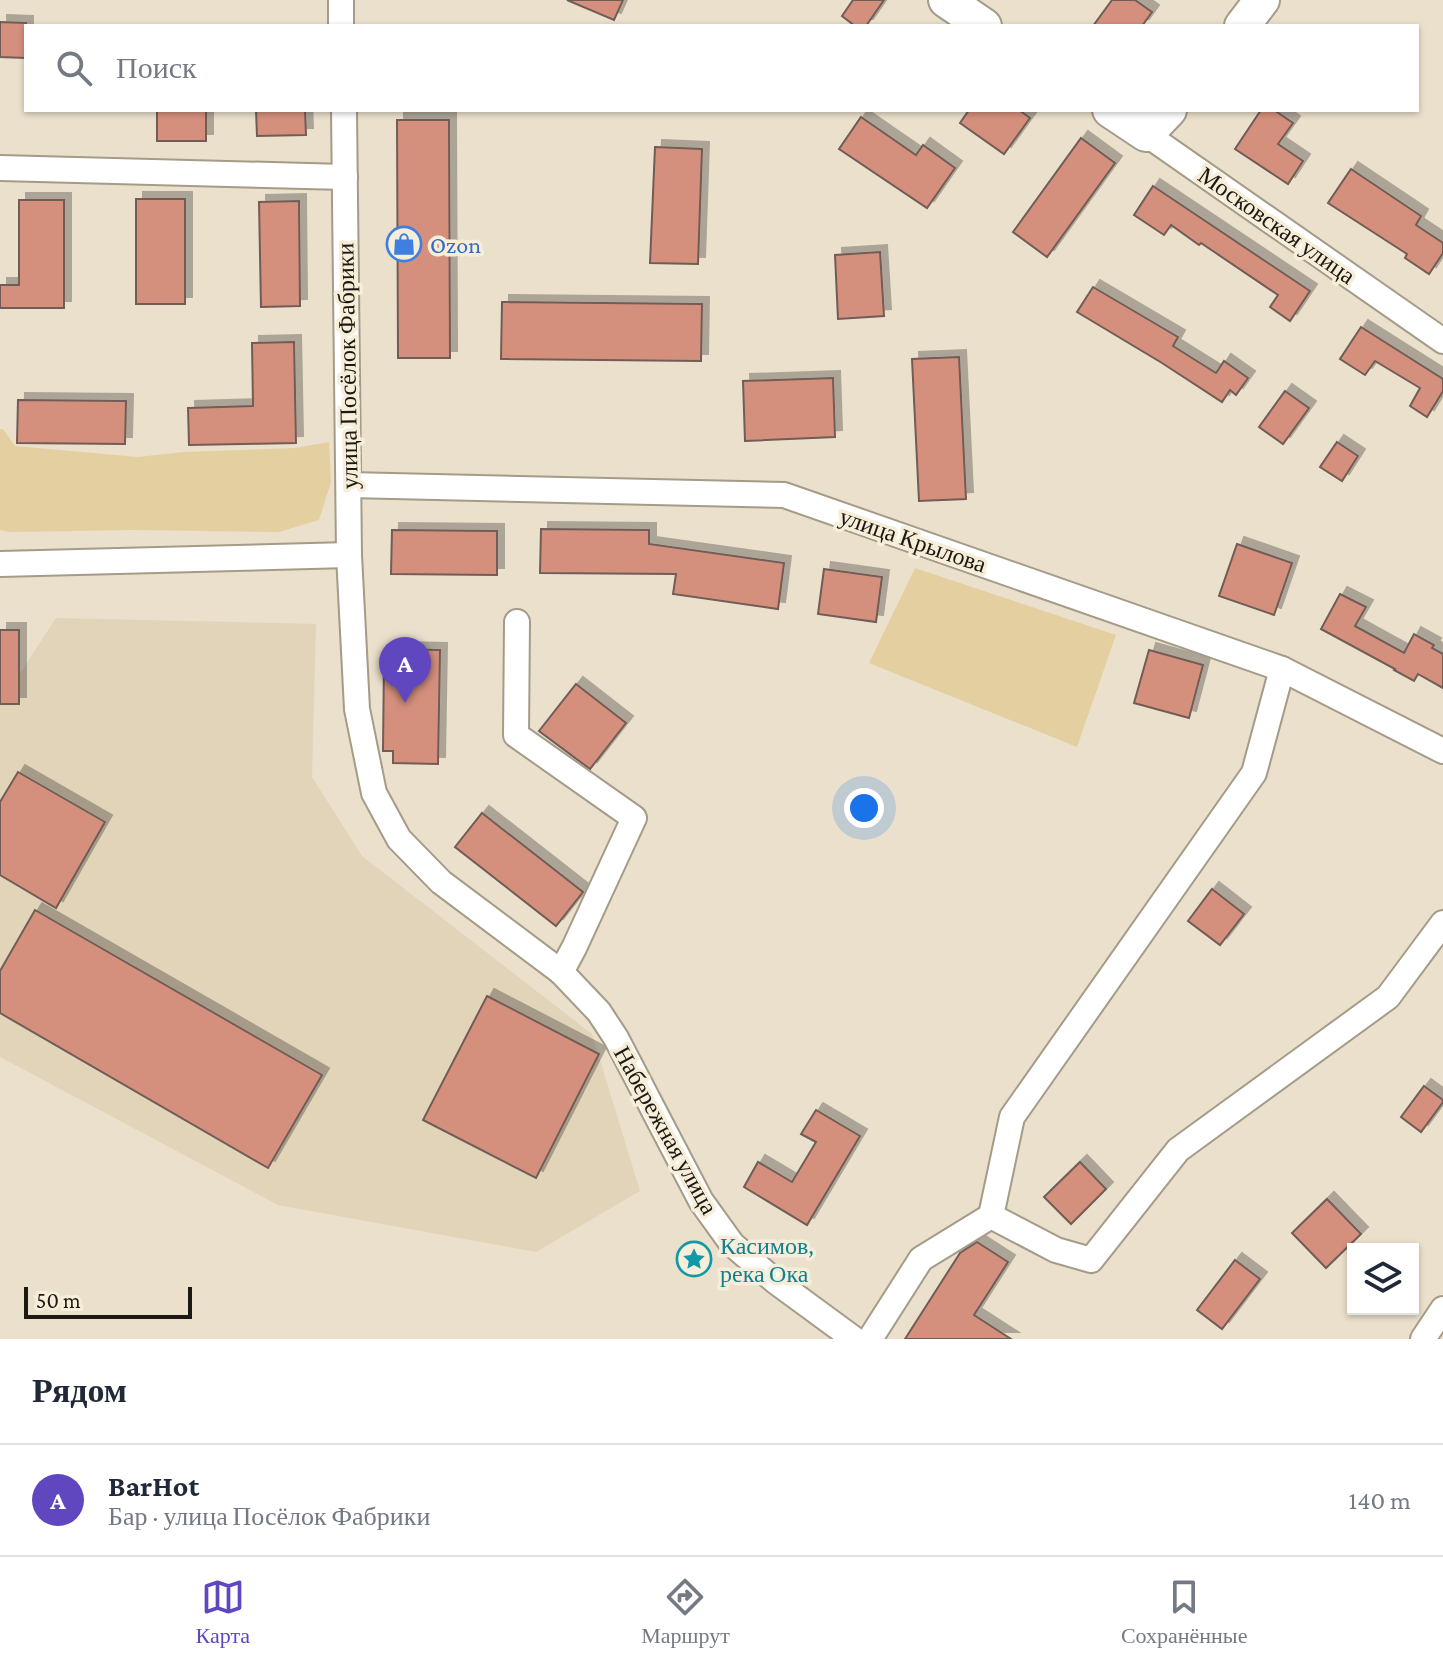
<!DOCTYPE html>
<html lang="ru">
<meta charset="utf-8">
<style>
:root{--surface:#fff;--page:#f6f6f7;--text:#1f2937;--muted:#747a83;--line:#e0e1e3;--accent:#6046bf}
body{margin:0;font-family:"Crimson Pro",serif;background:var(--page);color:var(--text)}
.controls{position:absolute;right:24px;bottom:24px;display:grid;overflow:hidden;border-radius:0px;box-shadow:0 2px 6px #0004}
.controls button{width:72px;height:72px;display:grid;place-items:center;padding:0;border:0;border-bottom:2px solid var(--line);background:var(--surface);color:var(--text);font:40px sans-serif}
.scale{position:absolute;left:24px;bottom:20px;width:168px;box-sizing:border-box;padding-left:8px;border:4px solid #1c1912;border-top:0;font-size:22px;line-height:28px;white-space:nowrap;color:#1c1912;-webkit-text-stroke:6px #f7eed9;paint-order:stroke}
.you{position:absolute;left:864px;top:808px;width:28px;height:28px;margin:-20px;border:6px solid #fff;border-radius:50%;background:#1a73e8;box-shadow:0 0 0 12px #1a73e833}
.badge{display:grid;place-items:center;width:52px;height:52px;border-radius:50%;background:var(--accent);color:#fff;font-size:26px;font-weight:700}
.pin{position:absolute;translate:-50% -66px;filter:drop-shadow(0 2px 4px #0008)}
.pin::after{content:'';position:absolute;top:42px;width:28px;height:24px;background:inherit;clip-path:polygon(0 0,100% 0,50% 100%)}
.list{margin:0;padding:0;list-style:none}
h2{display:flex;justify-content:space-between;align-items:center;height:104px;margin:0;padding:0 32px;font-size:34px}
h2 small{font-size:26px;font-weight:400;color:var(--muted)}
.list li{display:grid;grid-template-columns:52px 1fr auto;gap:24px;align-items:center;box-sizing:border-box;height:112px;padding:0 32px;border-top:2px solid var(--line)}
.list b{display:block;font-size:30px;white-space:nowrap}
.list p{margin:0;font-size:26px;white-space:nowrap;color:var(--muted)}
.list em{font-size:26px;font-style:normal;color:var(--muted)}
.icon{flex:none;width:44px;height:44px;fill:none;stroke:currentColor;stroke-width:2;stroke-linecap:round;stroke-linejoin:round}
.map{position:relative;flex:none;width:1443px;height:1339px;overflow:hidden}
.search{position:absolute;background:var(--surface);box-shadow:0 2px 6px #0004;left:24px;right:24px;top:24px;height:88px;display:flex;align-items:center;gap:20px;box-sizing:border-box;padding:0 28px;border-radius:0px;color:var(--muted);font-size:30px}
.sheet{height:216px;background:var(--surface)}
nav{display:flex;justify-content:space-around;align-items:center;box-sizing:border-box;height:112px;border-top:2px solid var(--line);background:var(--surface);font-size:22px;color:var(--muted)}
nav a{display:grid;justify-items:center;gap:4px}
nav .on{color:var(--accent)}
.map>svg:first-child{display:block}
</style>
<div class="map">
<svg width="1443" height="1339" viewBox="0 0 1443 1339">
<defs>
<filter id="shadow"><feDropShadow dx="7" dy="-7" stdDeviation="0" flood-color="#0004"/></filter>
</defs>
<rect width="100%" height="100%" fill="#eae0cc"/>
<path fill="#e1d4b9" d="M 56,618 L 316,624 L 312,777 L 362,856 L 592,1034 L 640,1191 L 536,1252 L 278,1205 L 0,1057 L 0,704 Z"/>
<g fill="#e4cfa1">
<path d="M 0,429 L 3,429 L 15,446 L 138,457 L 184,452 L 295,448 L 329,442 L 331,482 L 319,520 L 279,532 L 134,530 L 10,532 L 0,530 Z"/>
<path d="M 915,568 L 1116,635 L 1077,747 L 869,663 Z"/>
</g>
<g fill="#d5907d" stroke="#715c57" stroke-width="2" filter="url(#shadow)">
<path d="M 567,0 L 623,0 L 614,20 Z"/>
<path d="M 853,0 L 884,0 L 866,26 L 855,26 L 842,16 Z"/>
<path d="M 1112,0 L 1135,0 L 1152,12 L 1142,26 L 1093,26 Z"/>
<path d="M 0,22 L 26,23 L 26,58 L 0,57 Z"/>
<rect x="157" y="110" width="49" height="31"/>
<path d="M 256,110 L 305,110 L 306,135 L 257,136 Z"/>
<path d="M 969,110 L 1019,110 L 1030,118 L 1004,154 L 960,123 Z"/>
<path d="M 1261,110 L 1274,110 L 1293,123 L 1278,144 L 1303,161 L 1288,184 L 1235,149 Z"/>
<path d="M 861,117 L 916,155 L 923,145 L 955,168 L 927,208 L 839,149 Z"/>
<path d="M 397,120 L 449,120 L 450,358 L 398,358 Z"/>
<path d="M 1081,138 L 1115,163 L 1047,257 L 1013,232 Z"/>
<path d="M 655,147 L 702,149 L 698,264 L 650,263 Z"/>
<path d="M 1351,169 L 1421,216 L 1416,225 L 1443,243 L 1443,253 L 1429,274 L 1405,258 L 1407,254 L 1328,203 Z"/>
<path d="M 1153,186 L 1310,291 L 1290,321 L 1270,307 L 1278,295 L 1201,243 L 1199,245 L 1171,225 L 1164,235 L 1134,215 Z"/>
<rect x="136" y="199" width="49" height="105"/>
<path d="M 19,200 L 64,200 L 64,308 L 0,308 L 0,285 L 19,285 Z"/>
<path d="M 299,201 L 300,306 L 261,307 L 259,202 Z"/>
<path d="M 880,252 L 884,316 L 838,319 L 835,255 Z"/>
<path d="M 1093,287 L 1178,337 L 1173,346 L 1216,373 L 1224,361 L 1248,378 L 1236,395 L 1230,390 L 1222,402 L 1162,363 L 1077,312 Z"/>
<path d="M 502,302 L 702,304 L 701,361 L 501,359 Z"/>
<path d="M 1361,327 L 1443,379 L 1443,391 L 1427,417 L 1410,406 L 1420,388 L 1375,361 L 1365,375 L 1340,359 Z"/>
<path d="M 294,342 L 296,443 L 189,445 L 188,408 L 253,406 L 252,343 Z"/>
<path d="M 959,357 L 966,499 L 919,501 L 912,359 Z"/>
<path d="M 833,378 L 835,437 L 745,441 L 743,381 Z"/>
<path d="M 1285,391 L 1309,408 L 1283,444 L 1259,427 Z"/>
<path d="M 18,400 L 126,401 L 125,444 L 17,443 Z"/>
<path d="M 1337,442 L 1358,456 L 1342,481 L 1320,467 Z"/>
<path d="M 541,529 L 649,530 L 649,544 L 784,563 L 778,609 L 673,594 L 676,574 L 540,573 Z"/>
<path d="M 392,530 L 497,531 L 497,575 L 391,574 Z"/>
<path d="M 1237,544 L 1292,563 L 1274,615 L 1219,596 Z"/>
<path d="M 824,569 L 882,577 L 876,622 L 818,614 Z"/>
<path d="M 1340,594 L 1366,607 L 1355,626 L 1404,653 L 1414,634 L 1434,645 L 1432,648 L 1443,654 L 1443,688 L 1418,674 L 1414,681 L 1394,670 L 1395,669 L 1321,629 Z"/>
<rect x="0" y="630" width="19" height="74"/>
<path d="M 393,649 L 440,650 L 438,764 L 393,763 L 393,751 L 383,751 L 384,660 L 393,660 Z"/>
<path d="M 1149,650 L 1203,665 L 1189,718 L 1134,703 Z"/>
<path d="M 576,684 L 626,723 L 590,769 L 539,731 Z"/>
<path d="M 18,772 L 105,822 L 56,908 L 0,875 L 0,802 Z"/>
<path d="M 482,813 L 583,892 L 556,926 L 455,847 Z"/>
<path d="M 1212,889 L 1244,914 L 1220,945 L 1188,921 Z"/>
<path d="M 35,910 L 322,1075 L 268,1168 L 0,1013 L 0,971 Z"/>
<path d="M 487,996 L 599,1054 L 536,1178 L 423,1120 Z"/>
<path d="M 1424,1086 L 1443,1100 L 1443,1102 L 1421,1132 L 1401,1117 Z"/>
<path d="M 816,1110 L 860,1136 L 807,1225 L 744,1187 L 758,1162 L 792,1182 L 816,1142 L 801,1134 Z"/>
<path d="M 1080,1162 L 1106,1189 L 1071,1224 L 1044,1197 Z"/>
<path d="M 1327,1199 L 1361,1234 L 1326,1268 L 1292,1233 Z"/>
<path d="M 977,1242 L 1008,1262 L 974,1315 L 1011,1339 L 905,1339 L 960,1253 Z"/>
<path d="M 1235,1260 L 1260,1279 L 1222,1329 L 1197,1310 Z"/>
</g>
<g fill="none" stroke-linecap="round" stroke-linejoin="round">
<g stroke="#a49b88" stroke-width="28">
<g id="minor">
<path d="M 341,0 L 341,26"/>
<path d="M 344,110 L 349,555 L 357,709 L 374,793 L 399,839 L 441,882 L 561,972 L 599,1012 L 616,1038 L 701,1201 L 732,1244 L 775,1281 L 854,1339"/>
<path d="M 1146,134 L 1443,341"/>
<path d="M 0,168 L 345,177"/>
<path d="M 349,485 L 784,495 L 1282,669 L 1443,751"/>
<path d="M 0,564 L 349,555"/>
<path d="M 517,622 L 516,735 L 634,818 L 574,948 L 561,972"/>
<path d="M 1282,669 L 1254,773 L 1012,1117 L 991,1216 L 1056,1250 L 1091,1260 L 1178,1150 L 1388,997 L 1443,923"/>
<path d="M 870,1339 L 921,1259 L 991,1216"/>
<path d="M 1423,1339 L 1443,1309"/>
</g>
</g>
<g stroke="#a49b88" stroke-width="38">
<g id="secondary">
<path d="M 946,0 L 984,26"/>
<path d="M 1242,26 L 1262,0"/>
<path d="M 1110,110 L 1146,134 L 1169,110"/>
</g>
</g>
<use href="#minor" stroke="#fff" stroke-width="24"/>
<use href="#secondary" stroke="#fff" stroke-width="34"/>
</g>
<defs>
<g id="shop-ring" transform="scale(1.8)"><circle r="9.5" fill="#f7eed9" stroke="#3f7fe0" stroke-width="1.5"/><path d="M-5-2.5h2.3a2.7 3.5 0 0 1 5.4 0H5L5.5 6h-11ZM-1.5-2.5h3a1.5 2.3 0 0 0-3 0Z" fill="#3f7fe0"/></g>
<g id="sight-ring" transform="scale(1.8)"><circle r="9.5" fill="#f7eed9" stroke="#0f9aa8" stroke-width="1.5"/><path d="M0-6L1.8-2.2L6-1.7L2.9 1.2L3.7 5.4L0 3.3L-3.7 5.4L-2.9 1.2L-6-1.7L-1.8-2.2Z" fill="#0f9aa8"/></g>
</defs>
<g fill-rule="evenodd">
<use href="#shop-ring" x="404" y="244"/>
<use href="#sight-ring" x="694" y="1259"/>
</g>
<g text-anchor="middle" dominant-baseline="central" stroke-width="7" stroke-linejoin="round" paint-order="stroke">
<g font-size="24" fill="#1c1912" stroke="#f7eed9">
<text transform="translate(1277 225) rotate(35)">Московская улица</text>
<text transform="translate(347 366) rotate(-91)">улица Посёлок Фабрики</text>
<text transform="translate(913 540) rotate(19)">улица Крылова</text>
<text transform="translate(666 1130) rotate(61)">Набережная улица</text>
</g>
<g font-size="24" fill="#366cbe" stroke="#f7eed9" text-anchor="start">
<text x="430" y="244">Ozon</text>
</g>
<g font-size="24" fill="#0d838f" stroke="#f7eed9" text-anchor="start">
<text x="720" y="1245">Касимов,<tspan x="720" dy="28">река Ока</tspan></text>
</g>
</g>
</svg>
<div class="controls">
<button><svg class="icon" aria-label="layers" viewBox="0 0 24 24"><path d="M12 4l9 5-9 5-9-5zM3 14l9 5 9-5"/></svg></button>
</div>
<div class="scale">50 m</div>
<div class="you"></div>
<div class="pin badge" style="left:405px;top:703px">A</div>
<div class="search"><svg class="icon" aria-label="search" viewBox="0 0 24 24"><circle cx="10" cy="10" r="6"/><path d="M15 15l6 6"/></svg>Поиск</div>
</div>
<section class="sheet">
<h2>Рядом<small></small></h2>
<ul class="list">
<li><span class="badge">A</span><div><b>BarHot</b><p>Бар · улица Посёлок Фабрики</p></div><em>140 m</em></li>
</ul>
</section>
<nav>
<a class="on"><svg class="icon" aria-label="map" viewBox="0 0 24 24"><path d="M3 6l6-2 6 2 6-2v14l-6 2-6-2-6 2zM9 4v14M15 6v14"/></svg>Карта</a>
<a><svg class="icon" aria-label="directions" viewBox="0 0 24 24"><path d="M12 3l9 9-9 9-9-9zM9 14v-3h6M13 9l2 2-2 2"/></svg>Маршрут</a>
<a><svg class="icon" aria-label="saved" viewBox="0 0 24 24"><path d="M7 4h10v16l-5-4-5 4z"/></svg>Сохранённые</a>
</nav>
